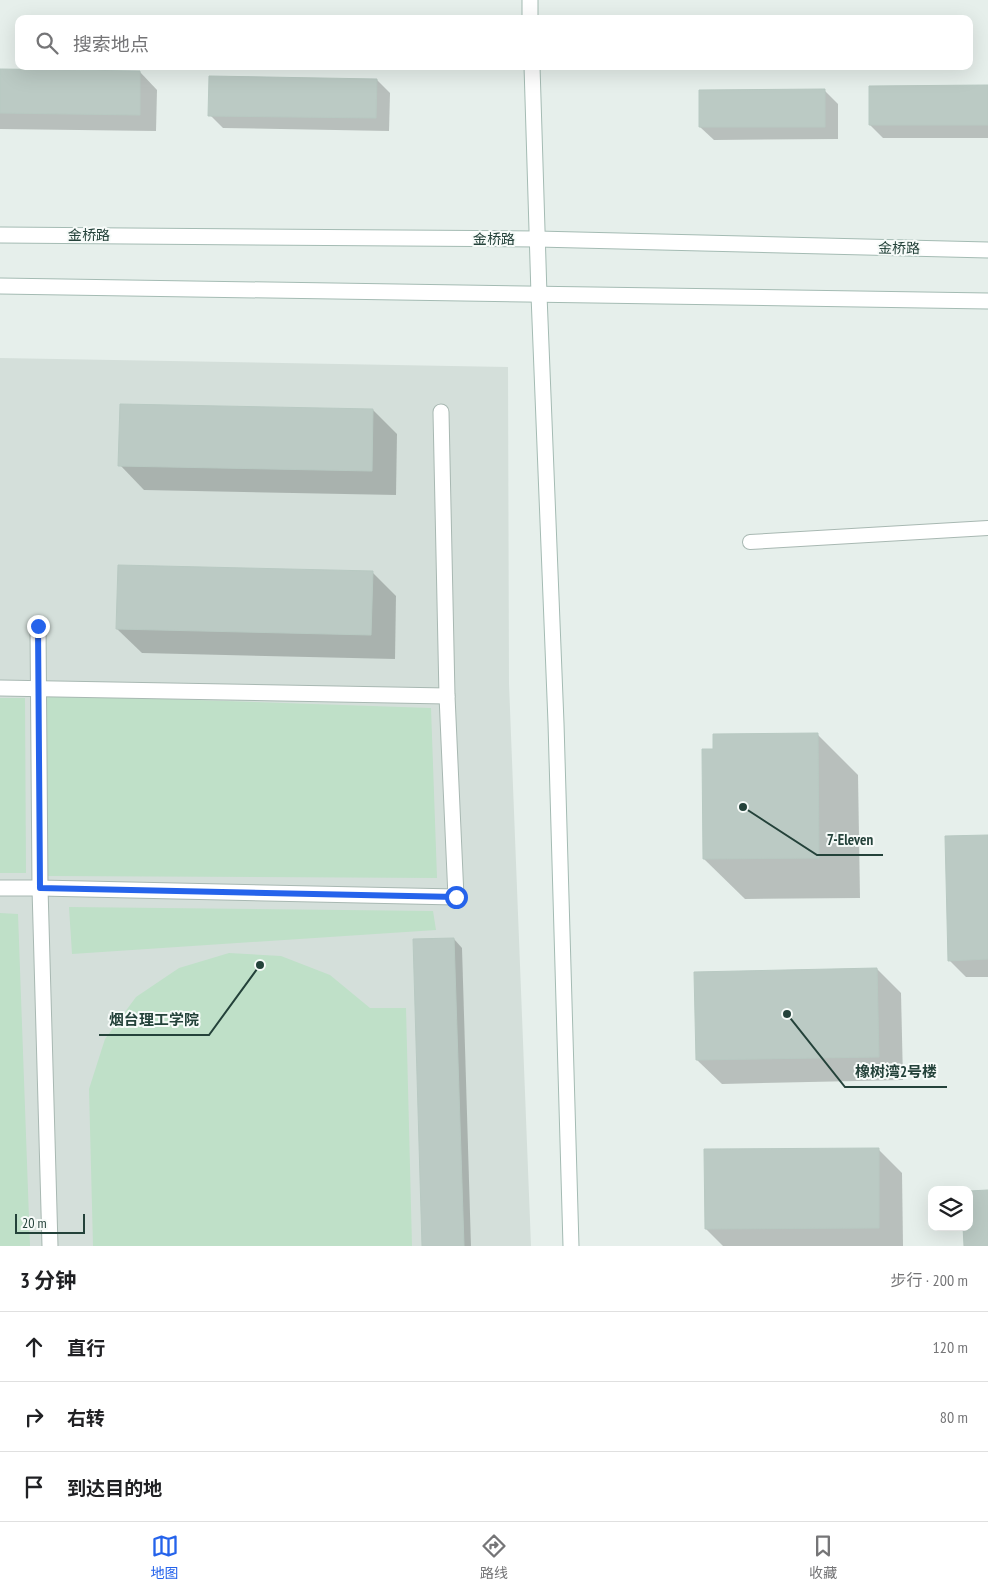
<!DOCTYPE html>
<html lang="zh">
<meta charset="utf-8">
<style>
:root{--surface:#fff;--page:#f2f2f2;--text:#202124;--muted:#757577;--line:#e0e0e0;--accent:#2563eb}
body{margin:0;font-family:"PT Sans Narrow","Noto Sans SC",sans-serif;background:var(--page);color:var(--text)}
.controls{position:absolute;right:15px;bottom:15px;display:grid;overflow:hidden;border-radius:10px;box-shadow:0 5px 20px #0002}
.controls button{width:45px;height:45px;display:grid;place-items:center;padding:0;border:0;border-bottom:1px solid var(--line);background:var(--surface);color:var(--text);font:25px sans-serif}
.scale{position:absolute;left:15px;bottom:12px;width:70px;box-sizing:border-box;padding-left:5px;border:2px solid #24423a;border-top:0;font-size:14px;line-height:18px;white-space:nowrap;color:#24423a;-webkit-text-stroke:4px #f7fbf9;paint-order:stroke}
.stop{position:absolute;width:15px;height:15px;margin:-11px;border:4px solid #2563eb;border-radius:50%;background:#fff}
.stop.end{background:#2563eb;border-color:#fff;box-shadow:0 1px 5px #0008}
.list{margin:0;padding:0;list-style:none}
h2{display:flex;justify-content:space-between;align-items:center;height:65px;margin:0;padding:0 20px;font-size:21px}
h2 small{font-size:16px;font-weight:400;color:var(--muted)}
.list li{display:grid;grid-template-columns:32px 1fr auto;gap:15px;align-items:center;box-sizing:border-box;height:70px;padding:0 20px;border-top:1px solid var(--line)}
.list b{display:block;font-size:19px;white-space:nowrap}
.list em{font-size:16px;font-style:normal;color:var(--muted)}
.icon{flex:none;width:28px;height:28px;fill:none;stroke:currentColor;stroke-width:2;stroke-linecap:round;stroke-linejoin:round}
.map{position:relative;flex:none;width:988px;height:1246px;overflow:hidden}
.search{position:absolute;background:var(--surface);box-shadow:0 5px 20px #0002;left:15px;right:15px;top:15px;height:55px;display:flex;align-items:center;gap:12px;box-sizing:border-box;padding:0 18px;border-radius:10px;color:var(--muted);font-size:19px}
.sheet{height:275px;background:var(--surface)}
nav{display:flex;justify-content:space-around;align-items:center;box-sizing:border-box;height:70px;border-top:1px solid var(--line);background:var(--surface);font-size:14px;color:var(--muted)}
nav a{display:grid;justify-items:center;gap:2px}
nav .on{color:var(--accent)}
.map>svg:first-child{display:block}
</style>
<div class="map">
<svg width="988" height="1246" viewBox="0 0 988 1246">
<rect width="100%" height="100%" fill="#e6efeb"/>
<path fill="#d4dfda" d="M 0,358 L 508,367 L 509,684 L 531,1246 L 0,1246 Z"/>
<g fill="#bfe0c8">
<path d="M 47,695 L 431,708 L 437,878 L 47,876 Z"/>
<path d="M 0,698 L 25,698 L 26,873 L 0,873 Z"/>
<path d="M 69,907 L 433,911 L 436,930 L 72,954 Z"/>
<path d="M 0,913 L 18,914 L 30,1246 L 0,1246 Z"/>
<path d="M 229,953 L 281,956 L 330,975 L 370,1008 L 406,1008 L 412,1246 L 93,1246 L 89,1089 L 105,1039 L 136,997 L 179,968 Z"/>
</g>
<g fill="#0003">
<path d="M 0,70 L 140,72 L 157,90 L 156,131 L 0,129 Z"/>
<path d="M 377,80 L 390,93 L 389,131 L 223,128 L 210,115 Z"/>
<path d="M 988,86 L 988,138 L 883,138 L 870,125 Z"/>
<path d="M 825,91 L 838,104 L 838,139 L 714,140 L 700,127 Z"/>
<path d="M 373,410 L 397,434 L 396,495 L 144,490 L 120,465 Z"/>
<path d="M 372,572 L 396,596 L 395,659 L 142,653 L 117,629 Z"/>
<path d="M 817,734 L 858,775 L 860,898 L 745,899 L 704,859 L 715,750 Z"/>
<path d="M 988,836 L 988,977 L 966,977 L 949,960 Z"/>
<path d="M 454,939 L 462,948 L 471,1246 L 423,1246 Z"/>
<path d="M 877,969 L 901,993 L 903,1080 L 722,1084 L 697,1060 Z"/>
<path d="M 878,1149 L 902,1173 L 903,1246 L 723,1246 L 706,1229 Z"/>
</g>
<g fill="#bbcac4" stroke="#b8c9c2">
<path d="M 0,69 L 140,71 L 140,115 L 0,113 Z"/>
<path d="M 209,76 L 377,79 L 376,118 L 208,116 Z"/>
<path d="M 988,85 L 988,125 L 869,125 L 869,86 Z"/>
<path d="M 825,89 L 825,127 L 699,127 L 699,90 Z"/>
<path d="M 120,404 L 373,409 L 372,471 L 118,466 Z"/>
<path d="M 118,565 L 373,571 L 371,635 L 116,629 Z"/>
<path d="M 818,733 L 819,858 L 703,859 L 702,749 L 713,749 L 713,734 Z"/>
<path d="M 988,835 L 988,959 L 948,961 L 945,836 Z"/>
<path d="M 454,938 L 464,1246 L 422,1246 L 413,939 Z"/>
<path d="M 877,968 L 879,1057 L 696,1060 L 694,972 Z"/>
<path d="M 879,1148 L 879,1228 L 705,1229 L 704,1149 Z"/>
<path d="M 988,1190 L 988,1246 L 964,1246 L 963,1227 L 969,1227 L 969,1191 Z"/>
</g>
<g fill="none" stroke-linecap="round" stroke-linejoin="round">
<g stroke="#a8b8b2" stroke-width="16">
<path id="lane" d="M 750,542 L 988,528"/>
</g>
<g stroke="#a8b8b2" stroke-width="17">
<g id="street">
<path d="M 38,626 L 40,888 L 456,897 L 447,696 L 441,412"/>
<path d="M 0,688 L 447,696"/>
<path d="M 0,888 L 40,888 L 50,1246"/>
</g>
</g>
<g stroke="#a4bbb3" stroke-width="17">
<g id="secondary">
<path d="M 530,0 L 530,19"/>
<path d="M 532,66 L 539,295 L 556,723 L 571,1246"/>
<path d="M 0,235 L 537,239 L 988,250"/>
<path d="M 0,286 L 988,301"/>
</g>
</g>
<use href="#lane" stroke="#fff" stroke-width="14"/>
<use href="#street" stroke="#fff" stroke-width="15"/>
<use href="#secondary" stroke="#fff" stroke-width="15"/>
</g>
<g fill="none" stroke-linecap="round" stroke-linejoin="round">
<path stroke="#2563eb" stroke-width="6" d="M 38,626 L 40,888 L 456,897"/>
</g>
<g text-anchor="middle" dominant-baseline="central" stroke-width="4" stroke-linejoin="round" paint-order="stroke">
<g font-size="14" fill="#24423a" stroke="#f7fbf9">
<text x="89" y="235">金桥路</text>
<text x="494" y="239">金桥路</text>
<text transform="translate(899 248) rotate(1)">金桥路</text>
</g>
</g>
<path fill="none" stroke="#24423a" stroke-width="2" d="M743 807L817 855H883M260 965L209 1035H99M787 1014L845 1087H947"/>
<g fill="#24423a" stroke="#f7fbf9" stroke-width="2">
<circle cx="743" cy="807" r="5"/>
<circle cx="260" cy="965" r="5"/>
<circle cx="787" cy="1014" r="5"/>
</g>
<g font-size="15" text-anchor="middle" font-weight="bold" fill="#24423a" stroke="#f7fbf9" stroke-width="4" stroke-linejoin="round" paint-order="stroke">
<text x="850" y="845">7-Eleven</text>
<text x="154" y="1025">烟台理工学院</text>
<text x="896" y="1077">橡树湾2号楼</text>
</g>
</svg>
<div class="controls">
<button><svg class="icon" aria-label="layers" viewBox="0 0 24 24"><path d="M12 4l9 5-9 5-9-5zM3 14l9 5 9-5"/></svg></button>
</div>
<div class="scale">20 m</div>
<div class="stop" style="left:456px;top:897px"></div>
<div class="stop end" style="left:38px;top:626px"></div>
<div class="search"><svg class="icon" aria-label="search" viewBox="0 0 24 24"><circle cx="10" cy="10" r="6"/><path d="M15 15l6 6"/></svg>搜索地点</div>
</div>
<section class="sheet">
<h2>3 分钟<small>步行 · 200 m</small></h2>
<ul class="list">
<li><svg class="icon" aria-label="ahead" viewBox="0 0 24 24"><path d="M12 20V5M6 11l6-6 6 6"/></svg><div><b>直行</b></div><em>120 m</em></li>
<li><svg class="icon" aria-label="right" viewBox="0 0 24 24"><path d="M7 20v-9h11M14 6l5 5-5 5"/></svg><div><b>右转</b></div><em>80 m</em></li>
<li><svg class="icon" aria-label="arrive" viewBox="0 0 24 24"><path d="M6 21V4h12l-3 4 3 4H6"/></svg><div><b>到达目的地</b></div></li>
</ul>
</section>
<nav>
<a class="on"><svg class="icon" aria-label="map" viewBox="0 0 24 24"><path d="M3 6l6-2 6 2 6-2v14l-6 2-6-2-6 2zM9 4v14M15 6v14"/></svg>地图</a>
<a><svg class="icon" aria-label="directions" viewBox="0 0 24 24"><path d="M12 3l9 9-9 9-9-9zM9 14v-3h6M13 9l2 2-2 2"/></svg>路线</a>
<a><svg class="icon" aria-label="saved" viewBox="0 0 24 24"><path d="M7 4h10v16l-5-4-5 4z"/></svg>收藏</a>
</nav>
